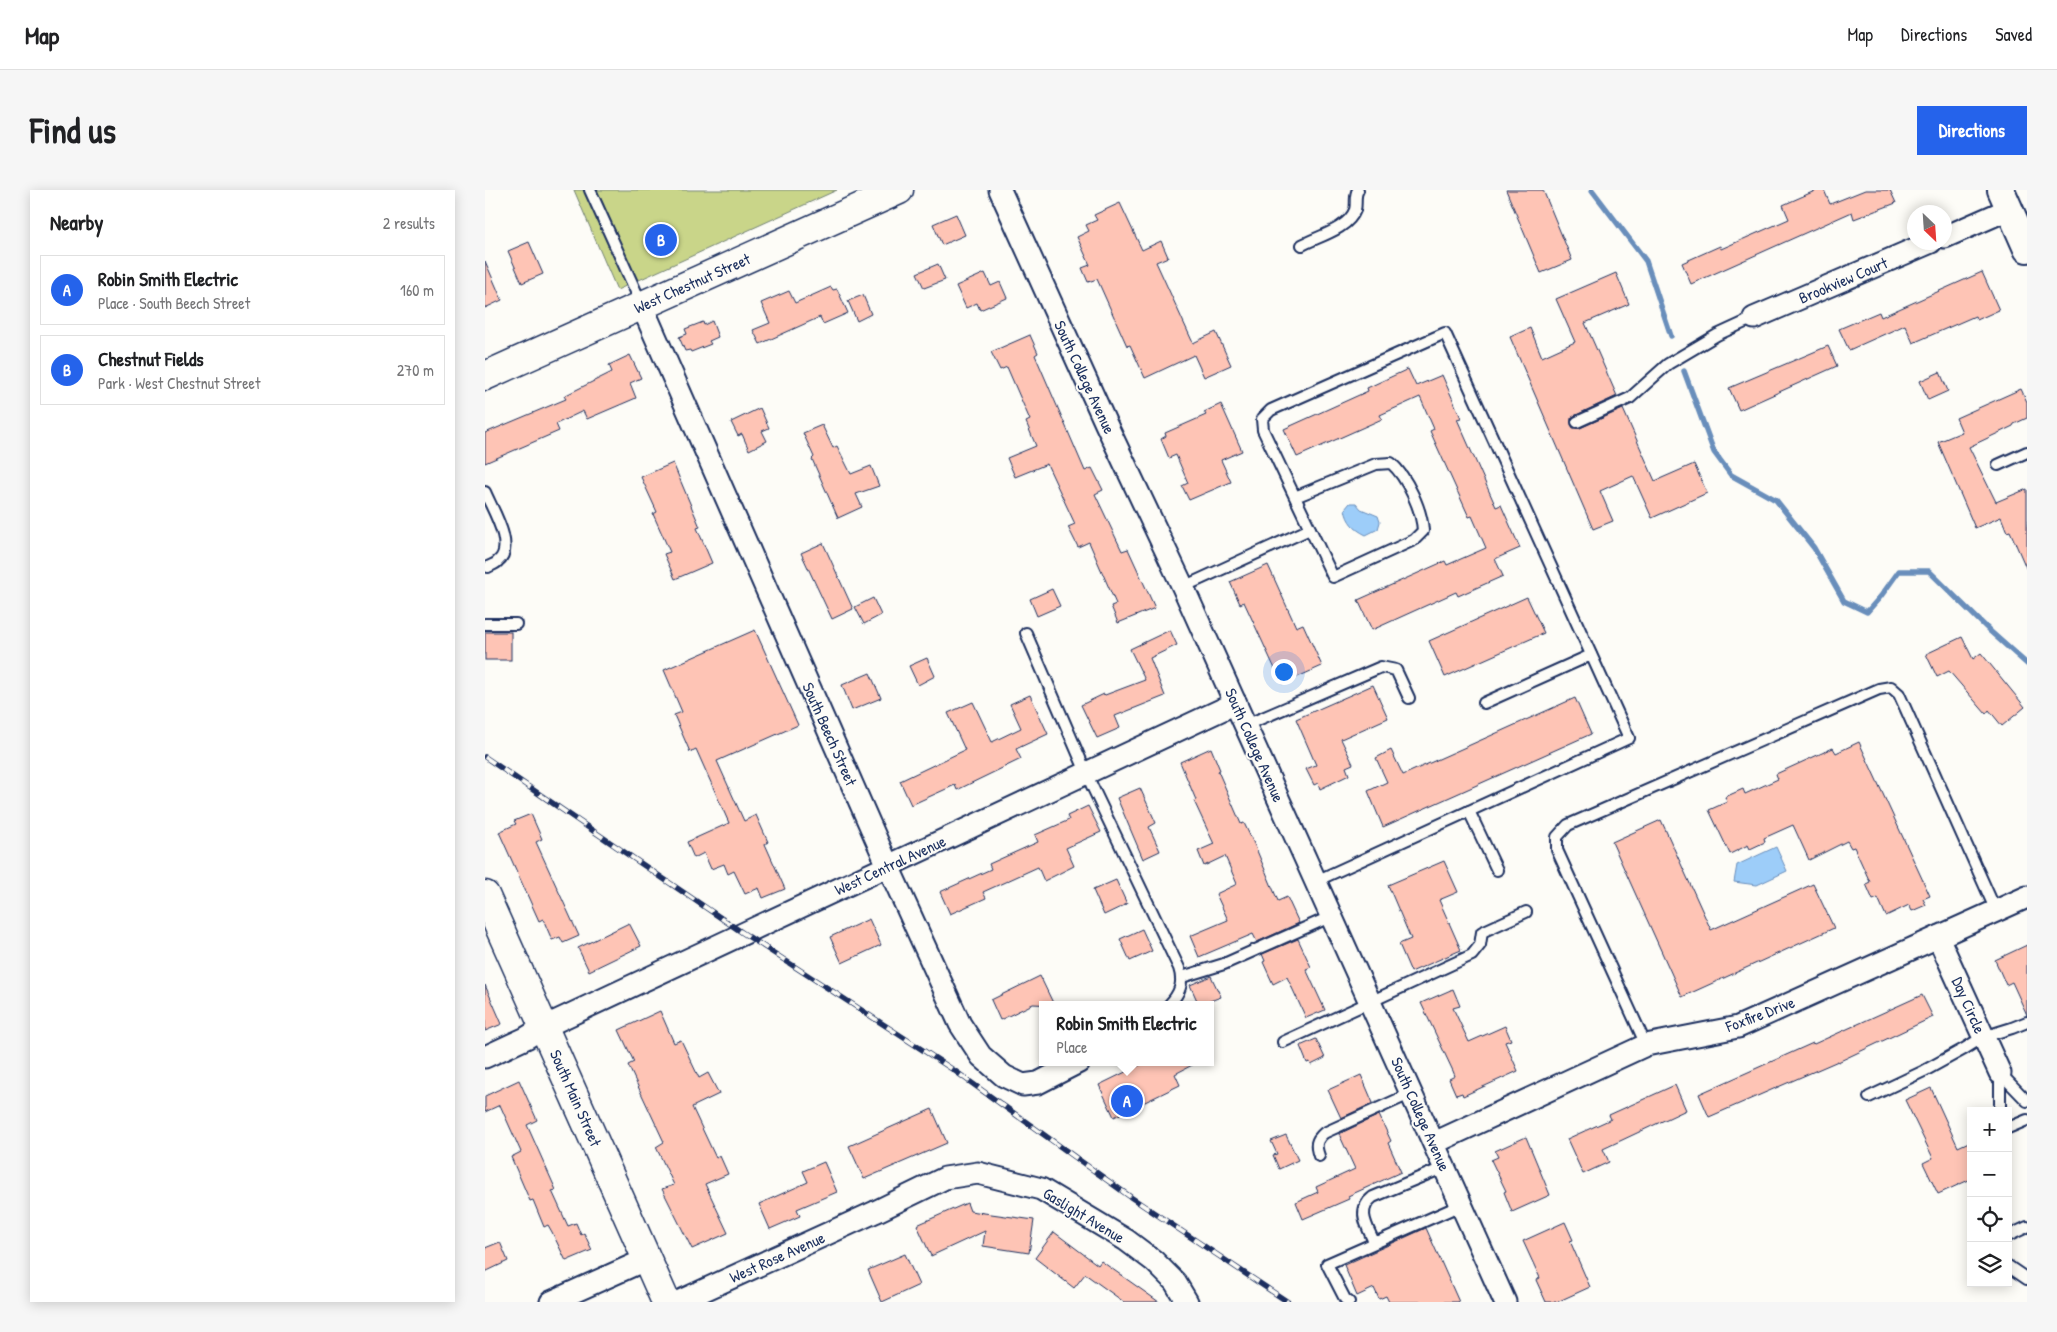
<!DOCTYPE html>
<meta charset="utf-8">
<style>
:root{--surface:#fff;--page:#f6f6f6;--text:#202124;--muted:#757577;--line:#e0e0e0;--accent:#2563eb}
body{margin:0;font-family:"Patrick Hand",sans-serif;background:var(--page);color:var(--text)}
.controls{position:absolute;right:15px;bottom:15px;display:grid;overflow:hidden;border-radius:0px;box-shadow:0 2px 12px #0003}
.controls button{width:45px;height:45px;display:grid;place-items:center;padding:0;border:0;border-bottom:1px solid var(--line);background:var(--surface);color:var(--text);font:25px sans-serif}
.compass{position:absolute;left:1422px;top:15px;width:45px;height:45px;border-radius:50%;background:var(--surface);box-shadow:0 2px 12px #0003;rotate:155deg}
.you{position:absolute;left:798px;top:481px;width:18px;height:18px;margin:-12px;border:4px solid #fff;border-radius:50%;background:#1a73e8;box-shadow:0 0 0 8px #1a73e833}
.badge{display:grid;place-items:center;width:32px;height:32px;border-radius:50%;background:var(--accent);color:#fff;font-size:16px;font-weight:700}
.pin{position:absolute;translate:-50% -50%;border:2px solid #fff;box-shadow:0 1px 5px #0006}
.popup{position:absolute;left:554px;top:811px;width:175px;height:65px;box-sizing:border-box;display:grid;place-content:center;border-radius:0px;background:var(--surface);filter:drop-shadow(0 1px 4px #0005);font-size:16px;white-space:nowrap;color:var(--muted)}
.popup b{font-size:19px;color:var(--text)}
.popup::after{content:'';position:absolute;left:50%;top:100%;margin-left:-10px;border:10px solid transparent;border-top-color:var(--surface)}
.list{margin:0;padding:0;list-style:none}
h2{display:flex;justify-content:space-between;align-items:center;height:65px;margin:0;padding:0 20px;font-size:21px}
h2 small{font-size:16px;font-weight:400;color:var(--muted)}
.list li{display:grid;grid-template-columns:32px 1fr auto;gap:15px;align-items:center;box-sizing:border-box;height:70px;margin:0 10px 10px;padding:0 10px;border:1px solid var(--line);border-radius:0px}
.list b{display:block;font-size:19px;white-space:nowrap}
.list p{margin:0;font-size:16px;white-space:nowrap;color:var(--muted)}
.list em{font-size:16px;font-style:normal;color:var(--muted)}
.icon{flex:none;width:28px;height:28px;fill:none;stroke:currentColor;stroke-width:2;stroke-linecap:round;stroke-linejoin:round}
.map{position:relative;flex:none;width:1542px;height:1112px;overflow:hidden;border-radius:0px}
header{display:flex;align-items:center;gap:30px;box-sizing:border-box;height:70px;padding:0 25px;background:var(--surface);border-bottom:1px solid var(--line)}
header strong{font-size:24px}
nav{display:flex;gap:28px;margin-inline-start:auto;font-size:18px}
.intro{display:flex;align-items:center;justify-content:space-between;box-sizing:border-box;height:120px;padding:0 30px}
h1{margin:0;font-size:35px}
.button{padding:12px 22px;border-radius:0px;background:var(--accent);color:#fff;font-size:18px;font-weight:700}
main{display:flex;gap:30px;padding:0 30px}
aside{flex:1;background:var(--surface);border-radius:0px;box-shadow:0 2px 12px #0003}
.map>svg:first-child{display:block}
</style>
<header>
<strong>Map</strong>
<nav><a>Map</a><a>Directions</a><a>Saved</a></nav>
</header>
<div class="intro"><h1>Find us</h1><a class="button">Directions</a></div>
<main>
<aside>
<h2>Nearby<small>2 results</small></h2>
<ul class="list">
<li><span class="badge">A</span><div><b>Robin Smith Electric</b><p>Place · South Beech Street</p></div><em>160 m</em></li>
<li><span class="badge">B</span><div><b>Chestnut Fields</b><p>Park · West Chestnut Street</p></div><em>270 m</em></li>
</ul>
</aside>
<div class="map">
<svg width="1542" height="1112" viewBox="0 0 1542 1112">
<rect width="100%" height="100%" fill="#fdfcf7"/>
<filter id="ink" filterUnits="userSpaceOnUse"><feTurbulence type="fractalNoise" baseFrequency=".02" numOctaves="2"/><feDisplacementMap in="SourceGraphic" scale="10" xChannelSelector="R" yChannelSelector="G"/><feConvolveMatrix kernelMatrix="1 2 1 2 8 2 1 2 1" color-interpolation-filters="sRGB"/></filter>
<g filter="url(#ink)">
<path fill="#c9d589" stroke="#728274" d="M 89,0 L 352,0 L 132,100 Z"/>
<g fill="#9dcdf9" stroke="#698ebb">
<path d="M 865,313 L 871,313 L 876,319 L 893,326 L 895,332 L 893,339 L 881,345 C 869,339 862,332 860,319 Z"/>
<path d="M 1291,657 L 1302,681 L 1272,695 L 1249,692 L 1252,675 Z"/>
</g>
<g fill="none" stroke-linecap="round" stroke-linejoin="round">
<g stroke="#698ebb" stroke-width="5.5">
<path d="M 1107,0 L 1161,71 L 1186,146"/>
<path d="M 1199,181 L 1229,262 L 1246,285 L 1291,310 L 1329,358 L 1359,411 L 1382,422 L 1396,406 L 1414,381 L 1444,381 L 1506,442 L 1542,474"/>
</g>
</g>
<g fill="#fec4b5" stroke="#1b2f5e">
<path d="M 1021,0 L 1058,0 L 1087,70 L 1056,83 Z"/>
<path d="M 1332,0 L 1339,0 L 1345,14 L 1380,0 L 1405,0 L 1411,13 L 1369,29 L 1367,22 L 1206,94 L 1197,73 L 1235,56 L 1236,59 L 1304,29 L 1298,15 Z"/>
<path d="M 635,13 L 657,60 L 676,51 L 683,67 L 671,72 L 708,153 L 731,142 L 746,175 L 719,187 L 709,165 L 660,188 L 645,155 L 642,156 L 612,89 L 603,92 L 597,78 L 605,75 L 592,47 L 604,41 L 601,35 L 612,30 L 609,25 Z"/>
<path d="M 471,24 L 480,45 L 457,55 L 448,34 Z"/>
<path d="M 44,52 L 58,84 L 37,93 L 23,61 Z"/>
<path d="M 0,71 L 17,110 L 0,118 Z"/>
<path d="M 453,74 L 460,90 L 439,98 L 432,83 Z"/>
<path d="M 1497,82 L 1514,120 L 1492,130 L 1490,126 L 1428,153 L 1420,135 L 1364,160 L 1354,139 L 1394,122 L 1396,127 Z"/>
<path d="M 500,83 L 506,96 L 515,92 L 522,108 L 495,120 L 492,113 L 481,118 L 471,96 Z"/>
<path d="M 1131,83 L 1144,114 L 1100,133 L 1132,206 L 1089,226 L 1086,228 L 1086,234 L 1088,238 L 1095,238 L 1138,219 L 1170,291 L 1209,274 L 1222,303 L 1167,328 L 1148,286 L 1115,301 L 1128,331 L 1108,339 L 1025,147 L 1045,138 L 1057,167 L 1090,152 L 1071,109 Z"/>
<path d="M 346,97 L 348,100 L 352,99 L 363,123 L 338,134 L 335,127 L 275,154 L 268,140 L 285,133 L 276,113 L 304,101 L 310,113 Z"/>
<path d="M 378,105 L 386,124 L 372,131 L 363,111 Z"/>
<path d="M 227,131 L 233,147 L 224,151 L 226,154 L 206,162 L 205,160 L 200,161 L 194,147 L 202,144 L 200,139 L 218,132 L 219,135 Z"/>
<path d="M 545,145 L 553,163 L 550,165 L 600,281 L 607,278 L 618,300 L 610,304 L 637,361 L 643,359 L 670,418 L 633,433 L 626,416 L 631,414 L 604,352 L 593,357 L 583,337 L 590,334 L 562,274 L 530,287 L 522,268 L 551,256 L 541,232 L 545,230 L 522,177 L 515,180 L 506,162 Z"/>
<path d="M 1343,156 L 1352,176 L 1254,220 L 1244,198 Z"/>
<path d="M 145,165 L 156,188 L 145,193 L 151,208 L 102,229 L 98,221 L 71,234 L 74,241 L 0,273 L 0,243 L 81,209 L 79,206 L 127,182 L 124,175 Z"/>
<path d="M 923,179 L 931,196 L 957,185 L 976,228 L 972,229 L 1011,317 L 1016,315 L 1035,358 L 1010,369 L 1018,386 L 973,406 L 971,402 L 887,440 L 873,410 L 960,371 L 962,375 L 1001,358 L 987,326 L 984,327 L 945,241 L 949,239 L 935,207 L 895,225 L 897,229 L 812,267 L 799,239 L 883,201 L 882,198 Z"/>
<path d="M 1455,182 L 1463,201 L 1443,210 L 1435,191 Z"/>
<path d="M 1536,199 L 1542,212 L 1542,228 L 1529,234 L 1528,236 L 1484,257 L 1511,312 L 1542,299 L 1542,380 L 1525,341 L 1522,342 L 1516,327 L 1490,338 L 1453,252 L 1477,242 L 1471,228 Z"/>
<path d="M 736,214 L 757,261 L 736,270 L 746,292 L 704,310 L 697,296 L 703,293 L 691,265 L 684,268 L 676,249 L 681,246 L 680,243 L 721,225 L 719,222 Z"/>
<path d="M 275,218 L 284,238 L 277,241 L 282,251 L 264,260 L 257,244 L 253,246 L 246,232 Z"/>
<path d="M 337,235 L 348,258 L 352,256 L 366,284 L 386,276 L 394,296 L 371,304 L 377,317 L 353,328 L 327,269 L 329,267 L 318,243 Z"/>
<path d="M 188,273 L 215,337 L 212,338 L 227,373 L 190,389 L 179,364 L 185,362 L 168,324 L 172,322 L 156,287 Z"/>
<path d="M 338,353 L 368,419 L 347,429 L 316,363 Z"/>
<path d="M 783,375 L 811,437 L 818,434 L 837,476 L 797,494 L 759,412 L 755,414 L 745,392 Z"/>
<path d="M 567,399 L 575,416 L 552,426 L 545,409 Z"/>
<path d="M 1042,407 L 1059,443 L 960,487 L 944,451 Z"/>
<path d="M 388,408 L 396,425 L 379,434 L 370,417 Z"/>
<path d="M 270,440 L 313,535 L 232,571 L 259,631 L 271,625 L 283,652 L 280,654 L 300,699 L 278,708 L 274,698 L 260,704 L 249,681 L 243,684 L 239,674 L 226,679 L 219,663 L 209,668 L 202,652 L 244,633 L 211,559 L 205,562 L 189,525 L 197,522 L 179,480 Z"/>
<path d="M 685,440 L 692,455 L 665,468 L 680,506 L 630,526 L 635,538 L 612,548 L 596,515 L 619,504 L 620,505 L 660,490 L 645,459 Z"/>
<rect x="0" y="442" width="26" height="28"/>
<path d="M 1477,447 L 1488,469 L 1496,463 L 1540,517 L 1517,536 L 1504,520 L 1501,524 L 1464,481 L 1452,487 L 1441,464 Z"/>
<path d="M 442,468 L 450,486 L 433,495 L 424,476 Z"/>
<path d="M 385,483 L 396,508 L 367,520 L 357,495 Z"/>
<path d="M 888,495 L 903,528 L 856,549 L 868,574 L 861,577 L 864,585 L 835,599 L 833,593 L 829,595 L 821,579 L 831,575 L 811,529 Z"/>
<path d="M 545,505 L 563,544 L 531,559 L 536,569 L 472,600 L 470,595 L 426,615 L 415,591 L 480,560 L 463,523 L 488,512 L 507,552 L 536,538 L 525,514 Z"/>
<path d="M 1090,508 L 1106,544 L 898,637 L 883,601 L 902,592 L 891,568 L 906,560 L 918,585 Z"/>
<path d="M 1374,552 L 1445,706 L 1438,709 L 1441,715 L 1427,721 L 1424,715 L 1401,726 L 1393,708 L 1388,710 L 1381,694 L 1385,692 L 1369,657 L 1366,658 L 1362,651 L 1324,670 L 1308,635 L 1279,648 L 1280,652 L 1265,659 L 1263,655 L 1245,664 L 1224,620 L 1242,612 L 1240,607 L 1258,599 L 1260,604 L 1293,589 L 1291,584 L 1348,558 L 1351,563 Z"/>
<path d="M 726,558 L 735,580 L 733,581 L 756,634 L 759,633 L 770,656 L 793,711 L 802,707 L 814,733 L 772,752 L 768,744 L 714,767 L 705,746 L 743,730 L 731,704 L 752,694 L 740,666 L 719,676 L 713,661 L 729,654 L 709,611 L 711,610 L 695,572 Z"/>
<path d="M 655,598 L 671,633 L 664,637 L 675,661 L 658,669 L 632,608 Z"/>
<path d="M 603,616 L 616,642 L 581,658 L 589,676 L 559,691 L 553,677 L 498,702 L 501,708 L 465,724 L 455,702 L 506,679 L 504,674 L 553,652 L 550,645 L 584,630 L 582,626 Z"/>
<path d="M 46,624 L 57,649 L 51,652 L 94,746 L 78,753 L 75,747 L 67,750 L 58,729 L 54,731 L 14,642 L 31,634 L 29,631 Z"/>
<path d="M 1176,630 L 1226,740 L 1328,694 L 1349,738 L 1197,807 L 1127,652 Z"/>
<path d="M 959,671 L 973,702 L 954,710 L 976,760 L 926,782 L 914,754 L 926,749 L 903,695 Z"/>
<path d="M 631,690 L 642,714 L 619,725 L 608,700 Z"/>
<path d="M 384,729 L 396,755 L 357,773 L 345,747 Z"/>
<path d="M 144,733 L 156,756 L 104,781 L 93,758 Z"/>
<path d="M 657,739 L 667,761 L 645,771 L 635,749 Z"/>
<path d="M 813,749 L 826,777 L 821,779 L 840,820 L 821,828 L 802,787 L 788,794 L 778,772 L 780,771 L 777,764 Z"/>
<path d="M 1542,755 L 1542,825 L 1527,792 L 1521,795 L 1510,770 Z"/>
<path d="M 555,786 L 569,815 L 548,814 L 515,830 L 506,810 Z"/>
<path d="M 726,786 L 736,807 L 714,815 L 705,795 Z"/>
<path d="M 0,795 L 17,834 L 0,841 Z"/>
<path d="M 968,799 L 975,816 L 968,818 L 984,852 L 1020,836 L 1026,850 L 1020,852 L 1033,881 L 978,906 L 977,903 L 971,905 L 964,889 L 970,886 L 968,881 L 936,813 Z"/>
<path d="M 1437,805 L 1448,827 L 1353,872 L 1353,871 L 1224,927 L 1214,904 L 1328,853 L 1329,854 Z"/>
<path d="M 175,821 L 189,853 L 196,850 L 214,888 L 223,883 L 234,904 L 207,917 L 231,968 L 235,966 L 243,984 L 220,994 L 243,1043 L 207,1059 L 177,999 L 189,995 L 171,957 L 179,952 L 143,875 L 149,872 L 134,840 Z"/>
<path d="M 831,849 L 840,868 L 826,875 L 825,872 L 822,873 L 815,856 Z"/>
<path d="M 661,872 L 713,872 L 690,884 L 695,895 L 629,927 L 614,895 Z"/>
<path d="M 876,885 L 888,913 L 856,928 L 843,900 Z"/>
<path d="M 34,890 L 52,930 L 42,935 L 71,1000 L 67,1001 L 83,1036 L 91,1033 L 96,1045 L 99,1043 L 107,1060 L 81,1071 L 67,1042 L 63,1035 L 59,1037 L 48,1010 L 45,1011 L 26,967 L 36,962 L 15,915 L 0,922 L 0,906 Z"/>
<path d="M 1190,895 L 1201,920 L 1118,959 L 1124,972 L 1098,984 L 1082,949 L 1126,929 L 1124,925 Z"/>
<path d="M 1446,898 L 1473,957 L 1486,951 L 1486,989 L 1453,1004 L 1438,973 L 1448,968 L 1420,910 Z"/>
<path d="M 447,919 L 462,953 L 379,989 L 364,956 Z"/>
<path d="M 894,925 L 906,951 L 903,953 L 916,982 L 863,1006 L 864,1009 L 818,1029 L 811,1012 L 833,1002 L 831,997 L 870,979 L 854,944 Z"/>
<path d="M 801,945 L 813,970 L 794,979 L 788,965 L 792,964 L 786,951 Z"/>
<path d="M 1041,947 L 1065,1005 L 1027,1022 L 1019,1002 L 1021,1001 L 1006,970 L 1013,967 L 1010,961 Z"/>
<path d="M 339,972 L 352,1002 L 312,1019 L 315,1026 L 285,1039 L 274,1014 L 323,992 L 318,981 Z"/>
<path d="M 482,1013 L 485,1021 L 549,1030 L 544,1063 L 498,1056 L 500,1041 L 446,1066 L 432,1035 Z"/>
<path d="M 1080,1032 L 1088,1050 L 1085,1051 L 1105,1097 L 1072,1112 L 1061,1112 L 1051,1090 L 1055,1088 L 1038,1051 Z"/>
<path d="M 941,1038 L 974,1112 L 904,1112 L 901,1106 L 894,1109 L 889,1098 L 872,1106 L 859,1075 Z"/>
<path d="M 569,1042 L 613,1075 L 616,1071 L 674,1112 L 639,1112 L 600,1084 L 589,1098 L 550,1068 Z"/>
<path d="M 15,1052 L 23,1071 L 0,1082 L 0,1058 Z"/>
<path d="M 420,1064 L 434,1095 L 397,1112 L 383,1080 Z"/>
</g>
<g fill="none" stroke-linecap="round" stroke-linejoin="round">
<g stroke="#1b2f5e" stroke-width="14">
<g id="service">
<path d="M 105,0 L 157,115"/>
<path d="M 817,55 C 834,46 863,39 870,20 C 872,13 869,6 873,0"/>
<path d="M 1092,232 L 1145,208 L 1183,174 L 1232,145 L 1269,128"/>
<path d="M 1513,275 L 1542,262"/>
<path d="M 0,302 C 7,319 31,357 13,371 C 11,374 6,375 3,377"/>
<path d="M 810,307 L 891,274 L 906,273 C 922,287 937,320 938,341 L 929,350 L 848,387 L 778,240 L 777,229 L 786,220 L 960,143 L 1144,548 L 831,691"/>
<path d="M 698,397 L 825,339"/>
<path d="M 0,434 L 31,434"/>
<path d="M 541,443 L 607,596 L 694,778 C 699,793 695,803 684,815"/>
<path d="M 999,513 L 1106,465"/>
<path d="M 761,535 L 896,477 L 911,480 L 924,508"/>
<path d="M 984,621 L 1012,680"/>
<path d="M 697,787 L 739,774 L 847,726"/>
<path d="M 798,852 L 987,765 L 995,755 L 997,742 L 1041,722"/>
<path d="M 1161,855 L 1072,660 L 1072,647 L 1083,635 L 1394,499 L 1406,497 L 1414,504 L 1511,721"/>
<path d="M 1384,907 L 1439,881 L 1479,859 L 1498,847 L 1527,838 L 1542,832"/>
<path d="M 1515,921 L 1515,883 L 1542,911"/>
<path d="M 1523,938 L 1542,930"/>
<path d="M 834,966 C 830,955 831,950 839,943 L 927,903"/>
<path d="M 1523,1046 L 1542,1037"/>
<path d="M 889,1052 C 882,1036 871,1020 888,1007 L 960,977"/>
<path d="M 1523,1076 L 1542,1089"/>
<path d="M 864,1112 L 860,1109 L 842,1074 L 976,1015"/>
</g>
</g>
<g stroke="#1b2f5e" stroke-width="25">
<g id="minor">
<path d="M 515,0 L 621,234 L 698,397 L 1020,1112"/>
<path d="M 1460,47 L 1524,19"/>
<path d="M 157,116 L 403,676 L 475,834 L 496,866 L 519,886 L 538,895 L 553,893 L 594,872"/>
<path d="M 1269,128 L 1446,52"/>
<path d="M 1453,747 L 1515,883"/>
<path d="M 0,867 L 41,848 L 59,837 L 751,513"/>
<path d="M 949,953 L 1161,855 L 1253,837 L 1542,707"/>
<path d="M 66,1112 L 162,1069"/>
<path d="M 193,1112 L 390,1022 L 460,988 L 493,983 L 556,999 L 641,1050 L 669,1071 L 690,1092 L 702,1112"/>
</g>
</g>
<g stroke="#1b2f5e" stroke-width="30">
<path id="tertiary" d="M 1516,0 L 1542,59"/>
</g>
<g stroke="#1b2f5e" stroke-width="31">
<g id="secondary">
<path d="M 0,186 L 414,0"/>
<path d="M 0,705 L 181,1112"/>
</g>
</g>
<use href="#service" stroke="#fdfcf7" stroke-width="10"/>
<use href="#minor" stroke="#fdfcf7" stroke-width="21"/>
<use href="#tertiary" stroke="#fdfcf7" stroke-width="26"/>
<use href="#secondary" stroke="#fdfcf7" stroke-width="28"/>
<g stroke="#1b2f5e" stroke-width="5.5">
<path id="rail" d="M 0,567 L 258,743 L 470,881 L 647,1008 L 803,1112"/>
</g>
<use href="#rail" stroke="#fdfcf7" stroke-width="4" stroke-dasharray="11" stroke-linecap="butt"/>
</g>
</g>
<g text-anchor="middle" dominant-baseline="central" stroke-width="4" stroke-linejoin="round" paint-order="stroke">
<g font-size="16" fill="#1b2f5e" stroke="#fdfcf7">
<text transform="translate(1358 90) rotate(-23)">Brookview Court</text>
<text transform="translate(207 93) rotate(-24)">West Chestnut Street</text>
<text transform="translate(600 187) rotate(65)">South College Avenue</text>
<text transform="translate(345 544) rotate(66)">South Beech Street</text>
<text transform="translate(770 555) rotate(66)">South College Avenue</text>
<text transform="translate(405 675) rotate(-25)">West Central Avenue</text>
<text transform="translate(1484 815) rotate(66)">Day Circle</text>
<text transform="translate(1275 824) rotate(-21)">Foxfire Drive</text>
<text transform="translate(91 908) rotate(66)">South Main Street</text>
<text transform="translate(936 924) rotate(66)">South College Avenue</text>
<text transform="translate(599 1025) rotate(31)">Gaslight Avenue</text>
<text transform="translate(292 1067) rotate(-24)">West Rose Avenue</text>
</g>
</g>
</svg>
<div class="controls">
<button>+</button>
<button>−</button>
<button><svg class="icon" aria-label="locate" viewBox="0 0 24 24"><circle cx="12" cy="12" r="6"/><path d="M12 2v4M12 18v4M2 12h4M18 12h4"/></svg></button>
<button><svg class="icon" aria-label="layers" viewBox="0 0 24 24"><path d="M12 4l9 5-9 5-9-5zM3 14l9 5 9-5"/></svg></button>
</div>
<svg class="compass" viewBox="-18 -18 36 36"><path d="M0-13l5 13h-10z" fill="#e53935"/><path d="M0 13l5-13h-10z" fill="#757577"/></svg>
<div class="you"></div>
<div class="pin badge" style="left:642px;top:911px">A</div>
<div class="popup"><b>Robin Smith Electric</b>Place</div>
<div class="pin badge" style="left:176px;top:50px">B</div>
</div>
</main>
